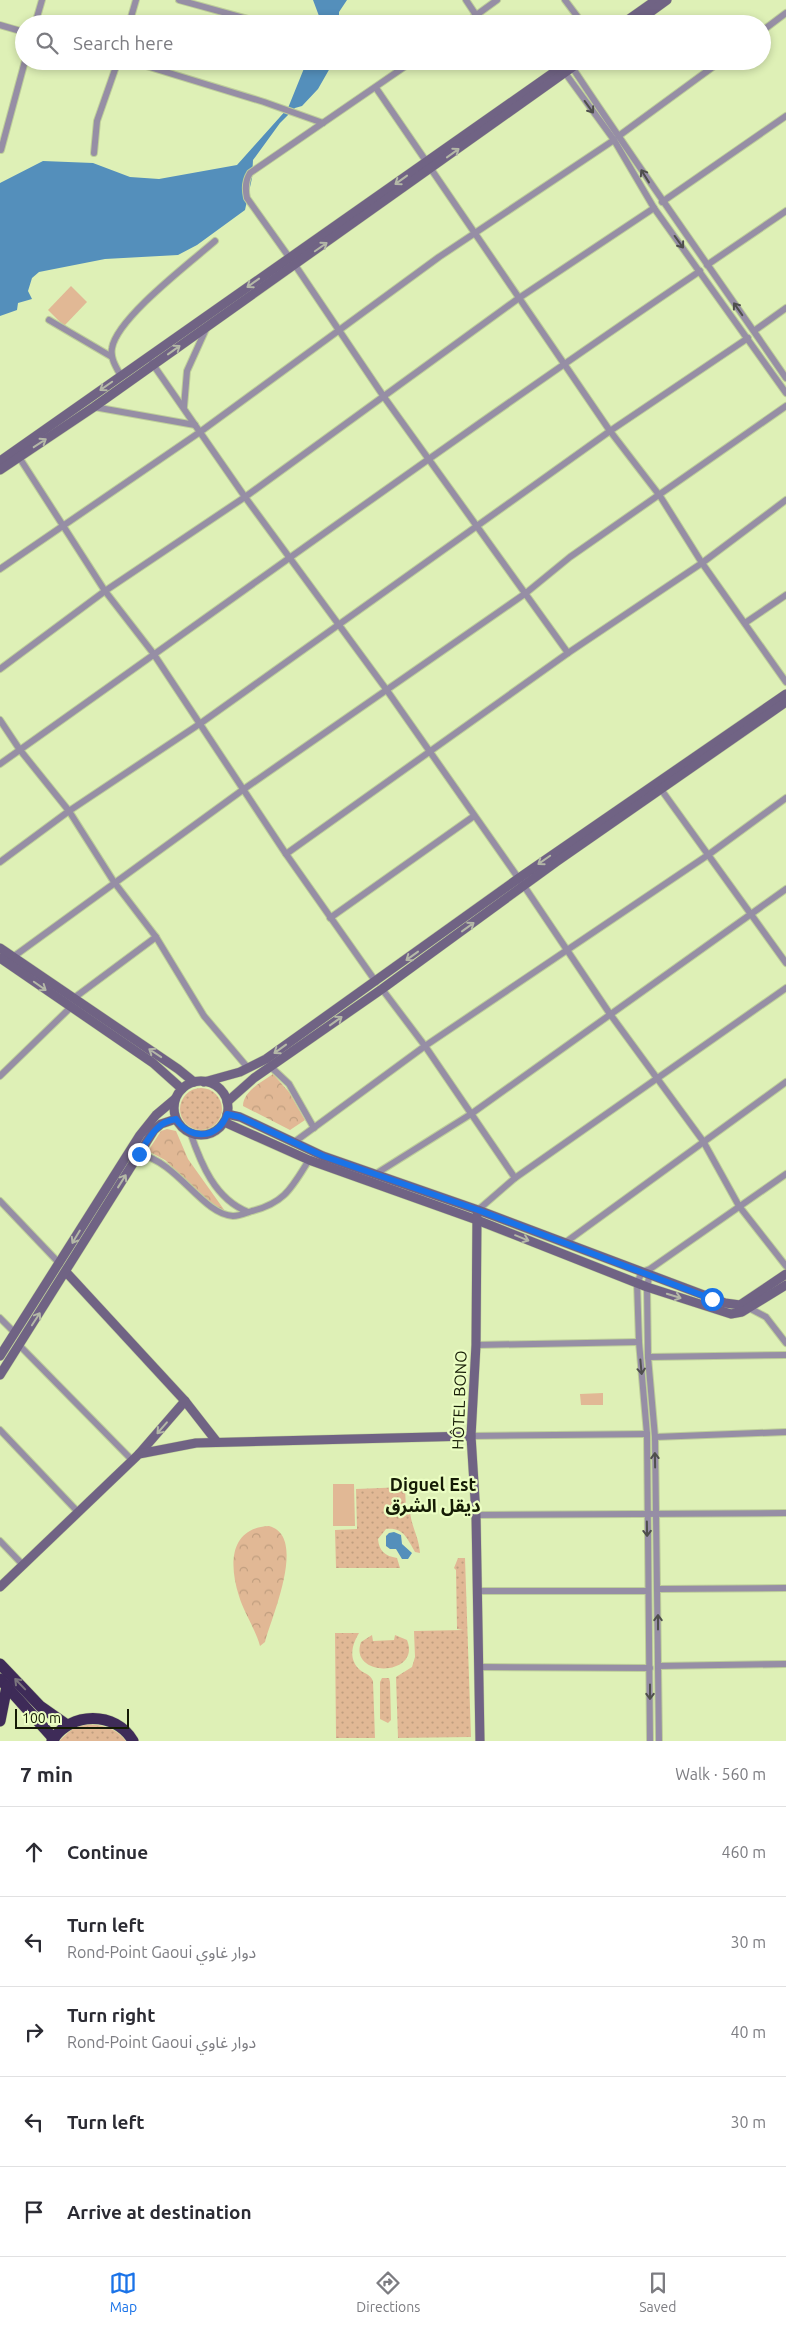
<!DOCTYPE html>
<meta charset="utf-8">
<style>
:root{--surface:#fff;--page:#f7f7f7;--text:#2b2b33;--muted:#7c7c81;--line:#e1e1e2;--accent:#1a73e8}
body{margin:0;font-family:Ubuntu,"Noto Sans Arabic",sans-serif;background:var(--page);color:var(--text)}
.scale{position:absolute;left:15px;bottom:12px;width:114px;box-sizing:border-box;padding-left:5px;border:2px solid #151b05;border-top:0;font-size:14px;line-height:18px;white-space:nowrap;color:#151b05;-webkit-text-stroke:4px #ebfec3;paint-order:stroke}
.stop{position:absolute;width:15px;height:15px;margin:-11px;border:4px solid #1a73e8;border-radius:50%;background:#fff}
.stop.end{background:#1a73e8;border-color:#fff;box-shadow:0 1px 5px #0008}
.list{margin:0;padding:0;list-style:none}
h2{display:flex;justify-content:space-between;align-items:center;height:65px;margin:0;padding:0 20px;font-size:21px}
h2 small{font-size:16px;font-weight:400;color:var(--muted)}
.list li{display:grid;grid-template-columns:32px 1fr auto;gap:15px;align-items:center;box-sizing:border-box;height:90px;padding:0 20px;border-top:1px solid var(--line)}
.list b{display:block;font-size:19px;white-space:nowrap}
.list p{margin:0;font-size:16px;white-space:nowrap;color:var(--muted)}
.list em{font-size:16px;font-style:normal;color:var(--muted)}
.icon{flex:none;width:28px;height:28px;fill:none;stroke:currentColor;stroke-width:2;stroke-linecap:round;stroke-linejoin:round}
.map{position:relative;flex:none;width:786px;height:1741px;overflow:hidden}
.search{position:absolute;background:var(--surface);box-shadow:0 2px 8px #0003;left:15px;right:15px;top:15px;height:55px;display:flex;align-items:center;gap:12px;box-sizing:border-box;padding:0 18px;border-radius:28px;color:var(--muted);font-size:19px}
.sheet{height:515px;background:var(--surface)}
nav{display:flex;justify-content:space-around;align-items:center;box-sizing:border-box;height:70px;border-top:1px solid var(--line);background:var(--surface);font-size:14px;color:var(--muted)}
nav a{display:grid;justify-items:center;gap:2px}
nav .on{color:var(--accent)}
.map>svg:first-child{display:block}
</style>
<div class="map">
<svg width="786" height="1741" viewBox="0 0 786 1741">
<defs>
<pattern id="grass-dots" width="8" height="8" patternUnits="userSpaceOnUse" patternTransform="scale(1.25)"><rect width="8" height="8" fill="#e1b895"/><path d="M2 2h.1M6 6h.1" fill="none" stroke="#c09e7f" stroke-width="1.8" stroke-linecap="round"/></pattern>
<pattern id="park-crowns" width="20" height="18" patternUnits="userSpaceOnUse" patternTransform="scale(1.25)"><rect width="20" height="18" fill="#e1b895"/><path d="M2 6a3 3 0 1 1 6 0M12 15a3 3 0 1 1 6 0" fill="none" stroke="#c09e7f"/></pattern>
</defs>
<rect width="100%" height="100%" fill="#def0b6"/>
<g fill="url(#grass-dots)">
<circle cx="201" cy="1109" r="21"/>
<path d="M 405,1487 L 406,1510 L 410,1511 C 411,1526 419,1537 420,1553 L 415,1552 C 407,1538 403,1527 386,1529 L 378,1539 C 379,1551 385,1556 397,1558 L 400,1568 L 336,1568 L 335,1530 L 357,1529 L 356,1489 Z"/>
<path d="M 458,1558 L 465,1558 L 471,1737 L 398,1738 L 396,1677 L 412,1667 L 415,1657 L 414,1631 L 463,1630 L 457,1629 L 456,1570 L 454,1568 Z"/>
<path d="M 335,1633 L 359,1633 C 353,1643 348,1657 358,1668 C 363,1674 370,1673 373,1681 L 375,1738 L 336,1738 Z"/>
<path d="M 372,1635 L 373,1641 L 394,1640 L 395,1635 L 407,1640 C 422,1677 348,1678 361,1642 Z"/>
<path d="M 382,1678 L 389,1678 L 390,1682 L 391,1720 L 388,1723 L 380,1719 L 380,1682 Z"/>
<path d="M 88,1724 C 103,1725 116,1728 126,1741 L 59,1741 L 74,1727 Z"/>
</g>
<g fill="url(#park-crowns)">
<path d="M 273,1074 L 289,1092 L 305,1120 L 290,1130 L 243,1106 C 243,1091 262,1082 273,1074 Z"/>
<path d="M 167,1129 L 176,1131 L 188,1159 L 225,1211 L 214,1207 L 165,1160 L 148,1151 L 161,1131 Z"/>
<path d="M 269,1526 C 308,1536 271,1618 265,1642 L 260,1646 C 255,1628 244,1613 239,1596 C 229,1565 229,1528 269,1526 Z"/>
</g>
<g fill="#e1b895">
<path d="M 71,286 L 87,302 L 64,326 L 48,310 Z"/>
<path d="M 603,1393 L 603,1405 L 581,1405 L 580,1394 Z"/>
<path d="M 333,1484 L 354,1484 L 355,1526 L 333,1526 Z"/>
</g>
<g fill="#548fbb">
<path d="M 313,0 L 347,0 L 339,12 L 339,24 L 322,24 Z"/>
<path d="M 307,61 L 334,61 L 318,89 L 302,106 L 295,108 L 280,123 L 253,160 L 252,178 L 245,210 L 197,245 L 178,255 L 105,259 L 39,272 L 32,278 L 28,291 L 32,299 L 18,303 L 17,310 L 0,316 L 0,183 L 43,161 L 93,163 L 130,177 L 159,179 L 237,165 L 288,108 Z"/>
<path d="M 394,1532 L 401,1535 L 402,1544 L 412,1553 L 408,1559 L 402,1559 L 396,1549 L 390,1549 L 386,1546 L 386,1536 L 389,1533 Z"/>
</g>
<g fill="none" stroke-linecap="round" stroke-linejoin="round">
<g stroke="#bece9a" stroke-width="8">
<g id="street">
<path d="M 179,0 L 266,24"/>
<path d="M 466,0 L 476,15"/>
<path d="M 565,0 L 583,24"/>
<path d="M 35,24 L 42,0"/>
<path d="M 129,24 L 136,0"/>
<path d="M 464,24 L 497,0"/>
<path d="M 0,25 L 24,32"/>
<path d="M 762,31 L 786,13"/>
<path d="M 130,61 L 264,102 L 323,123"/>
<path d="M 570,64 C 640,170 714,273 786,378"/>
<path d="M 563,70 L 614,140 L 654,208 L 786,393"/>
<path d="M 376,88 L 426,161"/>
<path d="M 620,135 L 721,61"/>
<path d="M 1,150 L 25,61"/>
<path d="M 94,153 L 97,121 L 118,61"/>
<path d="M 431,169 L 610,431 L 660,496 L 702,563 L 786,682"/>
<path d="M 662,202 L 786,116"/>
<path d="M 289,257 L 247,198 C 245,189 245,181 250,173 L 413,61"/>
<path d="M 707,265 L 786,211"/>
<path d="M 49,320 L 112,357"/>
<path d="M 754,331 L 786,308"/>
<path d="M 152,363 L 245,497 L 386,689 L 524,886 L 610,1014 L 703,1141 L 739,1206 L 786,1266"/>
<path d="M 121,376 C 116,367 110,358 112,348 C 117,318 191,262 215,241"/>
<path d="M 94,407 L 195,425"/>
<path d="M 184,407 L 187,371 L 206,329"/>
<path d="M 17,454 L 105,591 L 153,653 L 286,854 L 376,982"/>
<path d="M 0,569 L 200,432 L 439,257 L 614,140"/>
<path d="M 745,623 L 786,595"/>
<path d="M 568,653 L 702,563 L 786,500"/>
<path d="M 0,669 L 105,591 L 245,497 L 519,298 L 654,208"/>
<path d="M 0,720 L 20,750 L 69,811 L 114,882 L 156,937 L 204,1016 L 248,1068"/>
<path d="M 0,764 C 233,599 464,431 700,271"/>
<path d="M 660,788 L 786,963"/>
<path d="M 286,854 L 568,653 L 384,397 L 295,265"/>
<path d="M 0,862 L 69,811 L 201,723 L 610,431 L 748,338"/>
<path d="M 330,918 L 474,816"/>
<path d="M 13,957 L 244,789 L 526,593 L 570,557 L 786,406"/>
<path d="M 382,989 L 425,1046 L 515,1178"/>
<path d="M 74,998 L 156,937"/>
<path d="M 272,1068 L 289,1084 L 314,1128"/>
<path d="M 0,1076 L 71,1007"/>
<path d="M 190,1132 C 201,1164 215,1199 248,1212"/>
<path d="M 293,1143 L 425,1046 L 708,855 L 786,798"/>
<path d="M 139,1154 C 178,1162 202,1214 233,1216 C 239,1216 246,1213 252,1211 C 285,1203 292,1187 309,1160"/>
<path d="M 374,1175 L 471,1114 L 786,889"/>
<path d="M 0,1201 L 60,1264"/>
<path d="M 478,1210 L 515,1178 L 786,988"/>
<path d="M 566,1242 L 786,1082"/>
<path d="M 650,1273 L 647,1287 L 648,1357 L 655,1437 L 659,1741"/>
<path d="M 749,1308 L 766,1317 L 786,1343"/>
<path d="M 0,1318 L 15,1333"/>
<path d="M 19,1345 L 132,1460"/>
<path d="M 476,1345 L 639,1342"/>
<path d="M 648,1357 L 786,1355"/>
<path d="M 0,1430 L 78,1512"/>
<path d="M 471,1436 L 647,1434"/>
<path d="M 655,1437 L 786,1432"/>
<path d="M 476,1515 L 786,1513"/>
<path d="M 0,1541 L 23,1565"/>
<path d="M 658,1589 L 786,1588"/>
<path d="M 478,1591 L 648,1591"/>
<path d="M 658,1666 L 786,1664"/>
<path d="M 479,1667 L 650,1668"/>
<path d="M 650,1741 L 647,1434 L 639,1342 L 637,1283 L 642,1272 L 650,1269 L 786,1174"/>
</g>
</g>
<g stroke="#bece9a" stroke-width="10">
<g id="secondary">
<path d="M 622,24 L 656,0"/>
<path d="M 634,24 L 667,0"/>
<path d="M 0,461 L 570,61"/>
<path d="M 0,470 L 94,407 L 581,61"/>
<path d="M 0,948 L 178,1069 L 194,1082"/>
<path d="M 0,958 L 153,1063 L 182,1089"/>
<circle cx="201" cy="1108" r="27"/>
<path d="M 204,1082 L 240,1072 L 266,1059 L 519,878 L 786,694"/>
<path d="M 227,1102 L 254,1078 L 382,989 L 556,862 L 786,702"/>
<path d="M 227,1114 L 240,1117 L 323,1156 L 478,1210 L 725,1303 L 740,1305 L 786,1274"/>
<path d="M 224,1122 L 309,1160 L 477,1220 L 647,1287 L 731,1314 L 742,1312 L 786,1285"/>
<path d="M 477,1215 L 476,1345 L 471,1436 L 476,1515 L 480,1741"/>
<path d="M 66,1272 L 185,1401 L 217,1442"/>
<path d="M 0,1356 L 140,1135 L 156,1115 L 175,1099"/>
<path d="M 0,1375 L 154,1130 L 161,1124 L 176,1119"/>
<path d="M 139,1454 L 185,1401"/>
<path d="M 0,1587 L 139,1454 L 196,1443 L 471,1436"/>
</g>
</g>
<g stroke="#bece9a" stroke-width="12">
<g id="highway">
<path d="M 0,1664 L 40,1706 L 67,1725"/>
<path d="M 0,1679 L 54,1739"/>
<path d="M 0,1721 L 7,1686"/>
<path d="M 52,1741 C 70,1711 116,1711 133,1741"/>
</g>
</g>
<use href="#street" stroke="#968ea5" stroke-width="6"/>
<use href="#secondary" stroke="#706384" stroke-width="9"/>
<use href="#highway" stroke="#3e2b58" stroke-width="11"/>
</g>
<defs><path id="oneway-shaft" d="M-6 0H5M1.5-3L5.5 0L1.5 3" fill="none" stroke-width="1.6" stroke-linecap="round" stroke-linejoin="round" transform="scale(1.25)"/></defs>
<g stroke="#4f4f4d">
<use href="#oneway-shaft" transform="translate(589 107) rotate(54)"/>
<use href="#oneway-shaft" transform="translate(645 176) rotate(-122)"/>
<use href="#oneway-shaft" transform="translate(679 242) rotate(54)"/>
<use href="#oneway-shaft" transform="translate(738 309) rotate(-125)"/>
<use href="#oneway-shaft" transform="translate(641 1367) rotate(85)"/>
<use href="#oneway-shaft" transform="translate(655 1460) rotate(-91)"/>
<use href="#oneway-shaft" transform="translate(647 1529) rotate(89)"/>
<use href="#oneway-shaft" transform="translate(658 1622) rotate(-90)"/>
<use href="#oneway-shaft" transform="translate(650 1692) rotate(90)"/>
</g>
<g stroke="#b4b8a7">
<use href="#oneway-shaft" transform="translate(453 153) rotate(-36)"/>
<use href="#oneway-shaft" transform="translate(401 180) rotate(144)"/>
<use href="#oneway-shaft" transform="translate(321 247) rotate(-35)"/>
<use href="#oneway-shaft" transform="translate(253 283) rotate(144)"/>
<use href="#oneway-shaft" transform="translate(174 350) rotate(-36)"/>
<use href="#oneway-shaft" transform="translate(106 386) rotate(145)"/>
<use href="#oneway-shaft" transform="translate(40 443) rotate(-33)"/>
<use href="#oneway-shaft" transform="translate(544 860) rotate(145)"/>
<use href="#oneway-shaft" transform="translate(468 927) rotate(-36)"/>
<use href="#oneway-shaft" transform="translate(412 956) rotate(144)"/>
<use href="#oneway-shaft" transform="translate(40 986) rotate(35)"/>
<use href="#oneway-shaft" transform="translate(336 1021) rotate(-36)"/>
<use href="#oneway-shaft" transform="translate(280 1049) rotate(144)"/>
<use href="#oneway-shaft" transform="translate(155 1053) rotate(-146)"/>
<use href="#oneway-shaft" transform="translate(122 1181) rotate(-58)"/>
<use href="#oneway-shaft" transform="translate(76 1237) rotate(121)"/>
<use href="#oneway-shaft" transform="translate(522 1238) rotate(22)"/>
<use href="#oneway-shaft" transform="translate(674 1296) rotate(17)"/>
<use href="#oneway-shaft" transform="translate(36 1319) rotate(-57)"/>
<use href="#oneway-shaft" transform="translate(162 1428) rotate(131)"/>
</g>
<use stroke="#7b757d" href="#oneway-shaft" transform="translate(20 1684) rotate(-134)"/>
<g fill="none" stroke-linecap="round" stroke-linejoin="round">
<path stroke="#1a73e8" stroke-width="6" d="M 139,1154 C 149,1138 156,1122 176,1119 C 190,1141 219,1139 227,1114 L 240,1117 L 323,1156 L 478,1210 L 712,1299"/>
</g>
<g text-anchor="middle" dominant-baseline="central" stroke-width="4.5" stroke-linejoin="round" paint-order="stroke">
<g font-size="16" fill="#151b05" stroke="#ebfec3">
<text transform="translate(459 1400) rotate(-88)">HÔTEL BONO</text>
</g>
<g font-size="18" font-weight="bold" fill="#151b05" stroke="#ebfec3">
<text x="433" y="1484">Diguel Est<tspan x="433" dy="21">ديقل الشرق</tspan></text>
</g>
</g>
</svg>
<div class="scale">100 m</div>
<div class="stop" style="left:712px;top:1299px"></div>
<div class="stop end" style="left:139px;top:1154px"></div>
<div class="search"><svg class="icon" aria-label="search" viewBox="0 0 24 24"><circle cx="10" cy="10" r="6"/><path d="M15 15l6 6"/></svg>Search here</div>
</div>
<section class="sheet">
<h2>7 min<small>Walk · 560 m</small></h2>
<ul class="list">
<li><svg class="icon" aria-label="ahead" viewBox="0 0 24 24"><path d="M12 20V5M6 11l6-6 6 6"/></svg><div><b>Continue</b></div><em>460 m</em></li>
<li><svg class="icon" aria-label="left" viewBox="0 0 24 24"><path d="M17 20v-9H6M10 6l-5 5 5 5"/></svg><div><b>Turn left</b><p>Rond-Point Gaoui دوار غاوي</p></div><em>30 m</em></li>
<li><svg class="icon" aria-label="right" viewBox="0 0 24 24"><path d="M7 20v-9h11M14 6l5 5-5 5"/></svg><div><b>Turn right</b><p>Rond-Point Gaoui دوار غاوي</p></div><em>40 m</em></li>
<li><svg class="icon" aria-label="left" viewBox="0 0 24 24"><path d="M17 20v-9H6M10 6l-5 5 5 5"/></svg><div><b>Turn left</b></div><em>30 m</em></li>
<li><svg class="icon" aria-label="arrive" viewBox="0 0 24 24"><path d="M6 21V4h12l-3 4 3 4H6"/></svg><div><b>Arrive at destination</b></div></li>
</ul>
</section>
<nav>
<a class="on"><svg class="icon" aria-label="map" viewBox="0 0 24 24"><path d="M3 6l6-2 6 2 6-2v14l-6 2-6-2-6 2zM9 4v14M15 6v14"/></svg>Map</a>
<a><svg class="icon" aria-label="directions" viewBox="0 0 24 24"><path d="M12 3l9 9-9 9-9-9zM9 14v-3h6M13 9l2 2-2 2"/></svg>Directions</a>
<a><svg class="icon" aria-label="saved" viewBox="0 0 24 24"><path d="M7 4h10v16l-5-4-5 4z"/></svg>Saved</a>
</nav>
